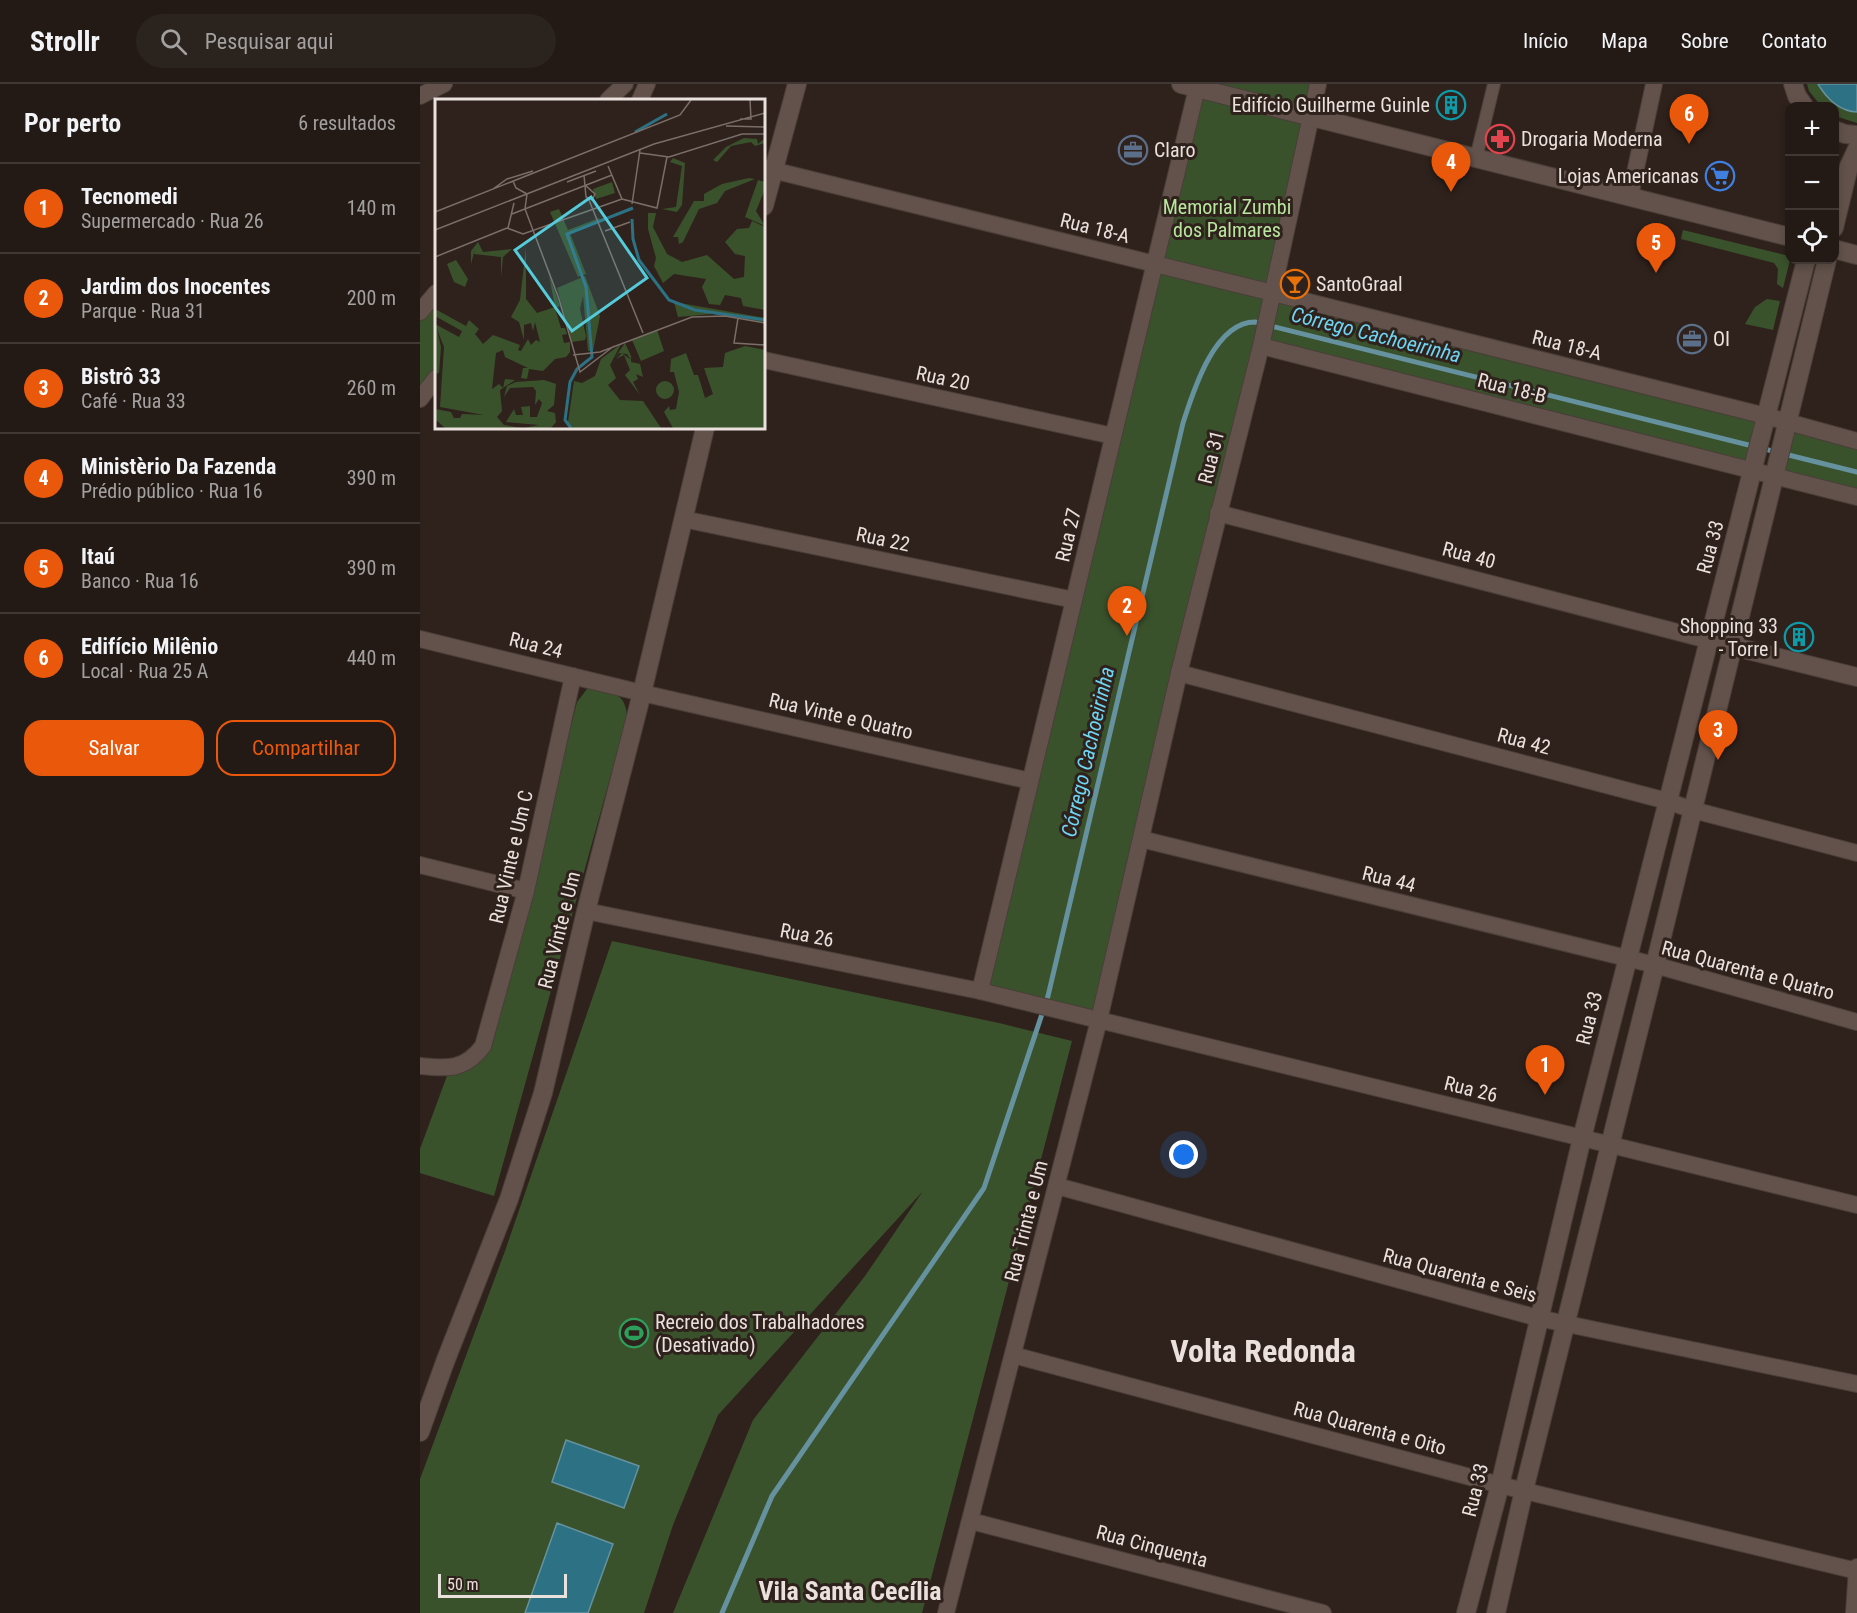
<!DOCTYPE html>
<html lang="pt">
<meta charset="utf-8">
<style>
:root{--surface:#231a15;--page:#2b231e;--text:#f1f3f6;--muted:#a3a1a0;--line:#403834;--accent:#ea580c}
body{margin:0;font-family:"Roboto Condensed",sans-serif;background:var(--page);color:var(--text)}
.controls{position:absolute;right:18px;top:18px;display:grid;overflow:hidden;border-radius:12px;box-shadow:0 3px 9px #0003}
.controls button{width:54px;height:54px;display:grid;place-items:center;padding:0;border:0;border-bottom:2px solid var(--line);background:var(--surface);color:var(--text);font:30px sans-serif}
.scale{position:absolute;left:18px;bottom:15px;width:129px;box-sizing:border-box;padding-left:6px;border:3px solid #eae0dc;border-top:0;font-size:16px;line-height:21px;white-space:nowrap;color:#eae0dc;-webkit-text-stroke:4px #2f221c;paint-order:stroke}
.you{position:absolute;left:764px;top:1071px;width:21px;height:21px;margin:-15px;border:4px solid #fff;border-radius:50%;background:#1a73e8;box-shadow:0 0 0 9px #1a73e833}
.badge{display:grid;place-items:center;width:39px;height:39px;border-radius:50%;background:var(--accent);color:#fff;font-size:20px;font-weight:700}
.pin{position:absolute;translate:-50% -50px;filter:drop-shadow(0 2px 3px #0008)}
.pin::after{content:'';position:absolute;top:32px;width:21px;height:18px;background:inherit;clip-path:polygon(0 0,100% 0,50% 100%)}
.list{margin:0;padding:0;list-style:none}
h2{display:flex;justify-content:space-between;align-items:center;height:78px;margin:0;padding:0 24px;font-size:26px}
h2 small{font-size:20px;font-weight:400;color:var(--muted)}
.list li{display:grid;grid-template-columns:39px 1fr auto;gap:18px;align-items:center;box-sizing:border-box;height:90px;padding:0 24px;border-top:2px solid var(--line)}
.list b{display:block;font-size:22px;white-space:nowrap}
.list p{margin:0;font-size:20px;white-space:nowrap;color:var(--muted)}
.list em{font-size:20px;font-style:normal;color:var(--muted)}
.actions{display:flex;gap:12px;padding:18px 24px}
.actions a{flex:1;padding:14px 0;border:2px solid var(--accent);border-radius:18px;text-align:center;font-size:21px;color:var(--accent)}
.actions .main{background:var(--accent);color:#fff}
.icon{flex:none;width:33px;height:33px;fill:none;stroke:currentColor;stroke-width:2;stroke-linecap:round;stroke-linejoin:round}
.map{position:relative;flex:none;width:1437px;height:1529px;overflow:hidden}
header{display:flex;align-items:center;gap:36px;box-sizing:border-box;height:84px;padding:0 30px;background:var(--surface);border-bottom:2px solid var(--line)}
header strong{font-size:28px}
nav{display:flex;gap:33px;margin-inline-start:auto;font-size:21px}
.search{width:420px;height:54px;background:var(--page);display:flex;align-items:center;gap:15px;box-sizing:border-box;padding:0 21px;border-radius:33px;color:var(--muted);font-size:22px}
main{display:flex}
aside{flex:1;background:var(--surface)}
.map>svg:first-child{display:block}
</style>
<header>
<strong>Strollr</strong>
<div class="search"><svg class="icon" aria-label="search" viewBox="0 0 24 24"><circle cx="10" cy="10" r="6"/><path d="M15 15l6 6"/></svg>Pesquisar aqui</div>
<nav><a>Início</a><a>Mapa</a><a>Sobre</a><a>Contato</a></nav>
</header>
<main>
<aside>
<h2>Por perto<small>6 resultados</small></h2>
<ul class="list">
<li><span class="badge">1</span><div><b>Tecnomedi</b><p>Supermercado · Rua 26</p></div><em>140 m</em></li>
<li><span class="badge">2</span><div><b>Jardim dos Inocentes</b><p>Parque · Rua 31</p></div><em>200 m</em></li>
<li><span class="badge">3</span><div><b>Bistrô 33</b><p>Café · Rua 33</p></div><em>260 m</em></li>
<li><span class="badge">4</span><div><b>Ministèrio Da Fazenda</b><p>Prédio público · Rua 16</p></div><em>390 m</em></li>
<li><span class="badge">5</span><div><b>Itaú</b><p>Banco · Rua 16</p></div><em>390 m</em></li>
<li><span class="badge">6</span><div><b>Edifício Milênio</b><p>Local · Rua 25 A</p></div><em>440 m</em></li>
</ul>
<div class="actions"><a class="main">Salvar</a><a>Compartilhar</a></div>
</aside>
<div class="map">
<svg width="1437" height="1529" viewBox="0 0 1437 1529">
<rect width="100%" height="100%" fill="#2f221c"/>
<g fill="#3a522c">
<path d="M 761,0 L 898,0 L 853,208 L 1346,332 L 1333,386 L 841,262 L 679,936 L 560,907 L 777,4 Z"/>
<path d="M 1387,0 L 1437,0 L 1437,39 L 1415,32 L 1414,22 L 1401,22 L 1389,7 Z"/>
<path d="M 1263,146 L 1369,172 L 1370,176 L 1363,204 L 1357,200 L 1358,185 L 1354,179 L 1261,155 Z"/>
<path d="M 1347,215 L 1360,217 L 1353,246 L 1325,240 L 1335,223 Z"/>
<path d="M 16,219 L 16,283 L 0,304 L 0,237 Z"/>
<path d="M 1367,338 L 1437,357 L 1437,413 L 1354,392 Z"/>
<path d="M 174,604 C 194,609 206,610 207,633 L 74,1112 L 0,1089 L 0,1065 L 28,989 C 53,986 61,982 73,959 L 157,618 L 167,605 Z"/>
<path d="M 192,857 L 579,939 L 652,957 L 502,1529 L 253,1529 L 333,1336 L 445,1192 L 503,1107 L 298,1331 L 253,1441 L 224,1529 L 0,1529 L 0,1395 L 85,1167 Z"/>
</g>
<g fill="#2c7184" stroke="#65929e" stroke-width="1.5">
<path d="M 1398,0 L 1437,0 L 1437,28 C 1419,27 1407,15 1398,0 Z"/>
<path d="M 146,1356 L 219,1382 L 204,1424 L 132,1398 Z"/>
<path d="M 137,1439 L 193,1460 L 168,1529 L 105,1529 Z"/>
</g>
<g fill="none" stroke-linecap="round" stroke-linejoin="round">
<path stroke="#65929e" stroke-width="5" d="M 302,1529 L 352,1412 L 564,1104 L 628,912 L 763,339 C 773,308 794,238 835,238 L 1437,388"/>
<g stroke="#4a3e39" stroke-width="14">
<path id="pedestrian" d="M 1056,74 L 1074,0"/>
</g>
<g stroke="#4a3e39" stroke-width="18">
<g id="minor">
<path d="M 0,12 L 24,0"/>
<path d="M 188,16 L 205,0"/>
<path d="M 220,16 L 227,0"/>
<path d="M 344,84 L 853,209 L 1346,332 L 1437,357"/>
<path d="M 1210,112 L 1234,0"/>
<path d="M 0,228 L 16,209"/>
<path d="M 841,262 L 1437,413"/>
<path d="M 344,276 L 693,352"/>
<path d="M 0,315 L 16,294"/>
<path d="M 798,429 L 1311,562"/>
<path d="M 263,435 L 654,516"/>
<path d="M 0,555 L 222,609 L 610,697"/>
<path d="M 759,589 L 1247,717 L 1273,726 L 1437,769"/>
<path d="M 721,755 L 1235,881 L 1437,938"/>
<path d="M 0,781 L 106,807"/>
<path d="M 166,827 L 560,907 L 1437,1121"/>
<path d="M 560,907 L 777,4"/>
<path d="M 0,982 C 28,985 45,986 63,962 L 106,807 L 153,592"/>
<path d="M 637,1102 L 1118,1234 L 1437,1300"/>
<path d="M 593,1271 L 1080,1401 L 1437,1487"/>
<path d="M 551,1437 L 903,1529"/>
<path d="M 526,1529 L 679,936 L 759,589 L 841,262 L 898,0"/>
<path d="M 1434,1529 L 1437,1483"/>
</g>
</g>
<g stroke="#4a3e39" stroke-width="20">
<g id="tertiary">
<path d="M 761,0 L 1370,153"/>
<path d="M 1373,0 L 1377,12 L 1384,22"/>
<path d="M 1414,46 L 1425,50 L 1437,51"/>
<path d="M 344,122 L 377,0"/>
<path d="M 1414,144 L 1429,82 L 1437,65"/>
<path d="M 1414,165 L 1437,171"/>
<path d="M 1311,562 L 1437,593"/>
<path d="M 0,1348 L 25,1278 L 89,1115 L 123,1009 L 166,827 L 222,609 L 285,344"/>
<path d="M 1046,1529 L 1080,1401 L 1162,1054 L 1386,176"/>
<path d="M 1076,1529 L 1104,1406 L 1235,881 L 1407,176"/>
</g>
</g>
<use href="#pedestrian" stroke="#62524b" stroke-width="12"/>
<use href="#minor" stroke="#62524b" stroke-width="16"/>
<use href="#tertiary" stroke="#62524b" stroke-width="18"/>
</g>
<defs>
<g id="building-ring" transform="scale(1.5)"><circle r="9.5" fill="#2f221c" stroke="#0f9aa8" stroke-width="1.5"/><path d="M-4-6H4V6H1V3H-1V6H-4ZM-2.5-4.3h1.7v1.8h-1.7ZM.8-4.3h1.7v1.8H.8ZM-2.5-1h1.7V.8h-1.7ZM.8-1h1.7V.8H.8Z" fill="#0f9aa8"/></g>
<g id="pharmacy-ring" transform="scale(1.5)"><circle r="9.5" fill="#2f221c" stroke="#e0444e" stroke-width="1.5"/><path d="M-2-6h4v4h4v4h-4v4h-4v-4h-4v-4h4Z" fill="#e0444e"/></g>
<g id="office-ring" transform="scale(1.5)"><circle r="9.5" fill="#2f221c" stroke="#5c6f8a" stroke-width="1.5"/><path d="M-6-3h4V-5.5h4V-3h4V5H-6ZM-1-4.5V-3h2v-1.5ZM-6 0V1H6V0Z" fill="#5c6f8a"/></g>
<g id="supermarket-ring" transform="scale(1.5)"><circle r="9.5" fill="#2f221c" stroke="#3f7fe0" stroke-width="1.5"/><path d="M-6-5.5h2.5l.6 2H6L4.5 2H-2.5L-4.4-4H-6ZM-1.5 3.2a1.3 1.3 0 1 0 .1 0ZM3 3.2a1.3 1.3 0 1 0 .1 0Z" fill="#3f7fe0"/></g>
<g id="bar-ring" transform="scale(1.5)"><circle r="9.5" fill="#2f221c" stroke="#e8710a" stroke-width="1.5"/><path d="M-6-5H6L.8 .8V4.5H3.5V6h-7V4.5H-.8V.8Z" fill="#e8710a"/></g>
<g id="stadium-ring" transform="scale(1.5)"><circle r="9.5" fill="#2f221c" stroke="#2e9e5b" stroke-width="1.5"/><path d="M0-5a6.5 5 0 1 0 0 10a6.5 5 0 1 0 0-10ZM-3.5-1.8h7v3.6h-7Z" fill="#2e9e5b"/></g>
</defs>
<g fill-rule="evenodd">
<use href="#building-ring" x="1031" y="21"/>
<use href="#pharmacy-ring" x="1080" y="55"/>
<use href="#office-ring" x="713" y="66"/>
<use href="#supermarket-ring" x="1300" y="92"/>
<use href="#bar-ring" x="875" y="200"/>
<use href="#office-ring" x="1272" y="255"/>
<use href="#building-ring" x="1379" y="553"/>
<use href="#stadium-ring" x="214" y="1249"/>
</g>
<g text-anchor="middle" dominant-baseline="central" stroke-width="6" stroke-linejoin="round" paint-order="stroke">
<g font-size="20" fill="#eae0dc" stroke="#2f221c" text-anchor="start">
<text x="1010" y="21" text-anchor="end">Edifício Guilherme Guinle</text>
<text x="1101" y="55">Drogaria Moderna</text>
<text x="734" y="66">Claro</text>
<text x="1279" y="92" text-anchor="end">Lojas Americanas</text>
<text x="896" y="200">SantoGraal</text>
<text x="1293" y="255">OI</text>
<text x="1358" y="542" text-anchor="end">Shopping 33<tspan x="1358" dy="23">- Torre I</tspan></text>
<text x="235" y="1238">Recreio dos Trabalhadores<tspan x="235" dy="23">(Desativado)</tspan></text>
</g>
<g font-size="20" fill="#b8e69f" stroke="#2f221c">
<text x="807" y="123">Memorial Zumbi<tspan x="807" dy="23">dos Palmares</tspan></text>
</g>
<g font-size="20" fill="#eae0dc" stroke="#2f221c">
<text transform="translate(675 144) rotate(14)">Rua 18-A</text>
<text transform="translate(1147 261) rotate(14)">Rua 18-A</text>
<text transform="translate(523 294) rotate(12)">Rua 20</text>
<text transform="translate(1092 304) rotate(14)">Rua 18-B</text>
<text transform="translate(791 373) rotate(-76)">Rua 31</text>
<text transform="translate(648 451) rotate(-77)">Rua 27</text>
<text transform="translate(463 455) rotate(12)">Rua 22</text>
<text transform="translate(1290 463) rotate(-75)">Rua 33</text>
<text transform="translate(1049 471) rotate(15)">Rua 40</text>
<text transform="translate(116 561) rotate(14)">Rua 24</text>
<text transform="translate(421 632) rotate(13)">Rua Vinte e Quatro</text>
<text transform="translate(1104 657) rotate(15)">Rua 42</text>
<text transform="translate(91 773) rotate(-77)">Rua Vinte e Um C</text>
<text transform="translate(969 795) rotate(14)">Rua 44</text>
<text transform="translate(139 846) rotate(-76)">Rua Vinte e Um</text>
<text transform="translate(387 851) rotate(11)">Rua 26</text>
<text transform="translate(1328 886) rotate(15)">Rua Quarenta e Quatro</text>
<text transform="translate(1169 934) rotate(-76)">Rua 33</text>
<text transform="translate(1051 1005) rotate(14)">Rua 26</text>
<text transform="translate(606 1137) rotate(-76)">Rua Trinta e Um</text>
<text transform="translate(1040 1191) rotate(15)">Rua Quarenta e Seis</text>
<text transform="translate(950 1344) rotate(15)">Rua Quarenta e Oito</text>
<text transform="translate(1055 1406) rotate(-76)">Rua 33</text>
<text transform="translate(732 1462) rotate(15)">Rua Cinquenta</text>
</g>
<g font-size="21" font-style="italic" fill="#6ed5f4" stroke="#2f221c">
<text transform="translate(956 251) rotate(14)">Córrego Cachoeirinha</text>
<text transform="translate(668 668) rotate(-77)">Córrego Cachoeirinha</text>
</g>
<g font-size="26" font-weight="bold" fill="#eae0dc" stroke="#2f221c">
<text x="430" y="1507">Vila Santa Cecília</text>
</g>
<g font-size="32" font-weight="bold" fill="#eae0dc" stroke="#2f221c">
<text x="843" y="1267">Volta Redonda</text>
</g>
</g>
<g transform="translate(15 15)">
<rect width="330" height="330" fill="#2f221c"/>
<path d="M 309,39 L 322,40 L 323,45 L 330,39 L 330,44 L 320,47 L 316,43 L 296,47 L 282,63 L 278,61 L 291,48 ZM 238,59 L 250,64 L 247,106 L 242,113 L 227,110 L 241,108 L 247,67 L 235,63 ZM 314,79 L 320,80 L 290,92 L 282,104 L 264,110 L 248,143 L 244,145 L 243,138 L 238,138 L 259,102 L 269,102 L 269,95 L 287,85 ZM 323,81 L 330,83 L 330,90 L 321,112 L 330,127 L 310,118 ZM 177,83 L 180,94 L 161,100 L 158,90 ZM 124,110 L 133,131 L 164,119 L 165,122 L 135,134 L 151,175 L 143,178 L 115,113 ZM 213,114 L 221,114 L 218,128 L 232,155 L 247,163 L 272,156 L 299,180 L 309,178 L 310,157 L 300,155 L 290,143 L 302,130 L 314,129 L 317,122 L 330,128 L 330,211 L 308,207 L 306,199 L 290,196 L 285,206 L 274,205 L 267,188 L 271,180 L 239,175 L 228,184 L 219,167 L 221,159 L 213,130 ZM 43,143 L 48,153 L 77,150 L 68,158 L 66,178 L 66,158 L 39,155 L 40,150 L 36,165 L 36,152 ZM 91,148 L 91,200 L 102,214 L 120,208 L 114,176 L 125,207 L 120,209 L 126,229 L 130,229 L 132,235 L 127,236 L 129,244 L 135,243 L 135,253 L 131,258 L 120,260 L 108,272 L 94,270 L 92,280 L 86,279 L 88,269 L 93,269 L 70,258 L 68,251 L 61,254 L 57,290 L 64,285 L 68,289 L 70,280 L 80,281 L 65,291 L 67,312 L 62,318 L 69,326 L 87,329 L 10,329 L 1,321 L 0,310 L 16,313 L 19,319 L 25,319 L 27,315 L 49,316 L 5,308 L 9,248 L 2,230 L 6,248 L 4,274 L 0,275 L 0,225 L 24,238 L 27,232 L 0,217 L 0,210 L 31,227 L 34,221 L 44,230 L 40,235 L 48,245 L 58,236 L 85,246 L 83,251 L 86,252 L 93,240 L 96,246 L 101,241 L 105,243 L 100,223 L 98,232 L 96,224 L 89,226 L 89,241 L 84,223 L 76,218 L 85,201 ZM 21,161 L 33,180 L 30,188 L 19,183 L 12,165 ZM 150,177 L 165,217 L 158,252 L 153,252 L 148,197 L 145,210 L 151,237 L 150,241 L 137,243 L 122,189 ZM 239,203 L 330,219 L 330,223 L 277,215 L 243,218 ZM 222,231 L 229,252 L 206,262 L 197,241 ZM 190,244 L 196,257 L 196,263 L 205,265 L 208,278 L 201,275 L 203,280 L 198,283 L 205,296 L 190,276 L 195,271 L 189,256 L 181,260 L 187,254 L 196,261 L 192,255 L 184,254 L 179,260 ZM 186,245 L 175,266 L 181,279 L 173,286 L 185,301 L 208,302 L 226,329 L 137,329 L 133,323 L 139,282 L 147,284 L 160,277 L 166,260 ZM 310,247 L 330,251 L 330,329 L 238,329 L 229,313 L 234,307 L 235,311 L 241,310 L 244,293 L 239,273 L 235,273 L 236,260 L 251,254 L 259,276 L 263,276 L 270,299 L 278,295 L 269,269 L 288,268 L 290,254 ZM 109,281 L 121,285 L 119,306 L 112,312 L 120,314 L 121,323 L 116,329 L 89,329 L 104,326 L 71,323 L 79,310 L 81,316 L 88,316 L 86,308 L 95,307 L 95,318 L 102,318 L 107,304 L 104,300 L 100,306 L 101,292 L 98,288 L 75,289 L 69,298 L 72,287 L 81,283 ZM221 291a9 9 0 1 1 18 0a9 9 0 1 1-18 0Z" fill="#3a522c"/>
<path fill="none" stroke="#2c7184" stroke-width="3" d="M 200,33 L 232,15M 197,120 L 198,140 L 204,161 L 234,201 L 260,211 L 330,221M 136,329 L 130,321 L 135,283 L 142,270 L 157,258 L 151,188 L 132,135 L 198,109"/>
<path fill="none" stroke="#7a6e69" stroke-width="1.5" d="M 305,20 L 316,20 L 315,1M 291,27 L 330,28M 205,54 L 234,58 L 307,35 L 330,35M 173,67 L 187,100 L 222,109 L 232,58M 149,76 L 151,98 L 157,101 L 160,95 L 150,86M 78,82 L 81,89 L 92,95 L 90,110 L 124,200 L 145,273 L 179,247M 132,83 L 161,72M 58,90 L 72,80 L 98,72M 154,101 L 208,234M 197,105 L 205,51M 0,113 L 245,16 L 256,1M 77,115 L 177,76M 72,129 L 88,135 L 187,100M 73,129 L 79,104M 0,131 L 219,45 L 330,14M 170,132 L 195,123M 0,158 L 72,129M 303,219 L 299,244 L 330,246M 138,256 L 165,253 L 257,218 L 290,217 L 330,224"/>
<path fill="#53cbdb" fill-opacity="0.15" stroke="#53cbdb" stroke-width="3" d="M 156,98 L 212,179 L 137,232 L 80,151 Z"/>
<rect width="330" height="330" fill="none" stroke="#eae0dc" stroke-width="3"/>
</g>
</svg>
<div class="controls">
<button>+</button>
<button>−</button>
<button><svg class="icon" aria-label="locate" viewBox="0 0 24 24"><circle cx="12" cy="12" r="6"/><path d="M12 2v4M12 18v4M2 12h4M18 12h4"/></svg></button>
</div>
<div class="scale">50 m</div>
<div class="you"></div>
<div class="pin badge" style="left:1125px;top:1011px">1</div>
<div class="pin badge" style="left:707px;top:552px">2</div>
<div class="pin badge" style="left:1298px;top:676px">3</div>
<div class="pin badge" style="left:1031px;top:108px">4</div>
<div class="pin badge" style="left:1236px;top:189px">5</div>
<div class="pin badge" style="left:1269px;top:60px">6</div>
</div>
</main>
